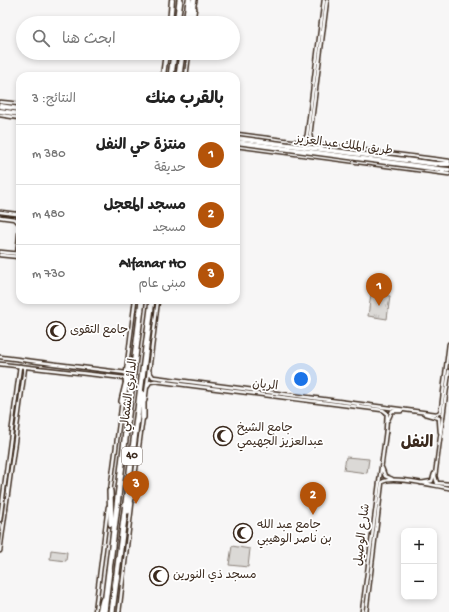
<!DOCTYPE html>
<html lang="ar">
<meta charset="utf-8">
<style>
:root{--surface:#fff;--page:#f6f6f6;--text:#222;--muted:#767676;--line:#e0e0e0;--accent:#b45309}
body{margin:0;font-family:"Gochi Hand","Playpen Sans Arabic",sans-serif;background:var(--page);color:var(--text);direction:rtl}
.controls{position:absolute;right:12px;bottom:12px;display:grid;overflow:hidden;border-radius:8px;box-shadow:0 2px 6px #0003}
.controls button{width:36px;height:36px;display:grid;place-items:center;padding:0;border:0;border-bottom:1px solid var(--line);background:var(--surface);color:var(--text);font:20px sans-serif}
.you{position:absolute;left:301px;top:379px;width:14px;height:14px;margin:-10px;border:3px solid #fff;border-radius:50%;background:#1a73e8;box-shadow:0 0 0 6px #1a73e833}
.badge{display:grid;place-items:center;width:26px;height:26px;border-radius:50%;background:var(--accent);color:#fff;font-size:13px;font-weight:700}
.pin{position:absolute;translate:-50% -33px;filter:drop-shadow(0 1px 2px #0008)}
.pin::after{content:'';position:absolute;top:21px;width:14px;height:12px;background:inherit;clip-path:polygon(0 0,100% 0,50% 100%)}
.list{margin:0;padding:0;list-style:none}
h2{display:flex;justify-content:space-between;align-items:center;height:52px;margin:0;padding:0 16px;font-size:17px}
h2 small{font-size:13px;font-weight:400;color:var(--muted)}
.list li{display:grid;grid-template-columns:26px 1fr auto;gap:12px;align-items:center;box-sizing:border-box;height:60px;padding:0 16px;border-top:1px solid var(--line)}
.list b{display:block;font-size:15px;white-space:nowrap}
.list p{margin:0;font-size:13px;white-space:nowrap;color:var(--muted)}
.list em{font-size:13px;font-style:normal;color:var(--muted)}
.icon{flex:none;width:22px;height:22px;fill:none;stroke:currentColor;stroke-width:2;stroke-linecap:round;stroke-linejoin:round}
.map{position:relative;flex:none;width:449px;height:612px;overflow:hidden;direction:ltr}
.search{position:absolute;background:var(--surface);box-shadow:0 2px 6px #0003;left:16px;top:16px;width:224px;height:44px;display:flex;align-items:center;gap:10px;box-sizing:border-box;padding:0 14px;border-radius:22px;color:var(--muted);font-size:15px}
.panel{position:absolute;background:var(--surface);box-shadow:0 2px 6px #0003;left:16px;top:72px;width:224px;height:232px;border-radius:12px;direction:rtl}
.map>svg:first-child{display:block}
</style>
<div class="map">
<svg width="449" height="612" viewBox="0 0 449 612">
<defs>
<pattern id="park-tufts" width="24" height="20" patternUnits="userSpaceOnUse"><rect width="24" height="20" fill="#dbd9d6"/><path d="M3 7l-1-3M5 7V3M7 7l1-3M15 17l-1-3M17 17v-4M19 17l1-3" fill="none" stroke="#bdbab7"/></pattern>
</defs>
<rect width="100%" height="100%" fill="#f7f6f6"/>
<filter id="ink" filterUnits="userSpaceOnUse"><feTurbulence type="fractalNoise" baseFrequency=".025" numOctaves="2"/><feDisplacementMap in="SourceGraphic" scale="8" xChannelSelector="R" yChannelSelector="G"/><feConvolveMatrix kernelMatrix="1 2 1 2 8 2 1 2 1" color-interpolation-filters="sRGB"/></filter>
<g filter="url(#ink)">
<g fill="#dbd9d6" stroke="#8b827a">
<path d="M 346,457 L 369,459 L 367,473 L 344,470 Z"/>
<path d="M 232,546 L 250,549 L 248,567 L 229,565 Z"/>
<path d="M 51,550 L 67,552 L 66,561 L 50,559 Z"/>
</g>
<path fill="url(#park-tufts)" stroke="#8b827a" d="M 371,294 L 390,296 L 387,319 L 368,316 Z"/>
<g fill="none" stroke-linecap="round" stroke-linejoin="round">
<path stroke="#d1cdcb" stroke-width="2.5" stroke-dasharray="2.5 1" stroke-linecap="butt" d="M 353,160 L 355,156 L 354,151"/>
<g stroke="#3b2a1e" stroke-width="5.5">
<g id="minor">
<path d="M 193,23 L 195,8"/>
<path d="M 186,76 L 189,53"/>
<path d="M 0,102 L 20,104"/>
<path d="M 0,115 L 20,118"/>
<path d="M 236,134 L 449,161"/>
<path d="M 303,143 L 307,135 L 324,0"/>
<path d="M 312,144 L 310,135 L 327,0"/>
<path d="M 236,146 L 449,174"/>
<path d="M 0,212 L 16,214 L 20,213"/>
<path d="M 0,217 L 15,219 L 20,224"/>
<path d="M 0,252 L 20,254"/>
<path d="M 0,255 L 20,257"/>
<path d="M 17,257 L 20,228"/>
<path d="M 0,357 L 126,373"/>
<path d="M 0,364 L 125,378"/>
<path d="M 149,371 L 153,377 L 436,414 L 439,413 L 441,410 L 449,344"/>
<path d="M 449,371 L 435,476 L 437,483 L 449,484"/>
<path d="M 125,381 L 135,300"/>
<path d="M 148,385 L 150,382 L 155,381 L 383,410 L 387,413 L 386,432"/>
<path d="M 145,401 L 158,300"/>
<path d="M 425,414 L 439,418 L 440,432"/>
<path d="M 388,420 L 392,411 L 401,411"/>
<path d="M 382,468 L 385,476 L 392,479"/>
<path d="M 421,483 L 432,481 L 434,474"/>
<path d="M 133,490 L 143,416"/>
<path d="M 110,492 L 122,402"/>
<path d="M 0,520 L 20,366"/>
<path d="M 0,551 L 25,367"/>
<path d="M 95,612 L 108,507"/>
<path d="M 119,612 L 132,503"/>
<path d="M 362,612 L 386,431"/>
<path d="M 366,612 L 382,482 C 392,475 436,486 449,488"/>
</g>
</g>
<g stroke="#3b2a1e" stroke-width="7">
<g id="major">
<path d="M 170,23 L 172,0"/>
<path d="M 163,76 L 166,53"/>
<path d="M 0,106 L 20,109"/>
<path d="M 0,111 L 20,114"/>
<path d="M 436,164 L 449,164"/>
<path d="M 439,169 L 449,170"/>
</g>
</g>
<g stroke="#3b2a1e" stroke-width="8">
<g id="highway">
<path d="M 177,23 L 180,0"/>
<path d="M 186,23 L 189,0"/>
<path d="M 189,23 L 194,0"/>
<path d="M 171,76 L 174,53"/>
<path d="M 179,76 L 182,53"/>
<path d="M 122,401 L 131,364"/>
<path d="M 143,417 L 143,394"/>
<path d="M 110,491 L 111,524"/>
<path d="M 128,511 L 133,490"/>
<path d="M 100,612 L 103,600"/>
<path d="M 104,612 L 142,300"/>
<path d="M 112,612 L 152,300"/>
</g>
</g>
<use href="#minor" stroke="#fff" stroke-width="2.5"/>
<use href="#major" stroke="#fff" stroke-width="4"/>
<use href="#highway" stroke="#fff" stroke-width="5"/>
<g stroke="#3b2a1e" stroke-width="7" stroke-linecap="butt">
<g id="major-bridge">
<path d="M 236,138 L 436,164"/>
<path d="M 236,142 L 439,169"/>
</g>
</g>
<use href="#major-bridge" stroke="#fff" stroke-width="4"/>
</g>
</g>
<defs>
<g id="mosque-ring" transform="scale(1)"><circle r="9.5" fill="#fff" stroke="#3b2a1e" stroke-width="1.5"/><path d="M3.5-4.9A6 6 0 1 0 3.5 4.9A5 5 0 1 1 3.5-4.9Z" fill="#3b2a1e"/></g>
</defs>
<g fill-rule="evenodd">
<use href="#mosque-ring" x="56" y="331"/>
<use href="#mosque-ring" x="223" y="436"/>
<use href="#mosque-ring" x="243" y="533"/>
<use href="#mosque-ring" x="159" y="576"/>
</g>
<g text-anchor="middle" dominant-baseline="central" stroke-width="3.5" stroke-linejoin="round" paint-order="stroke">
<rect fill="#fff" stroke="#766a62" stroke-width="1" x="122" y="447" width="20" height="18" rx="3"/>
<g font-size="11" font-weight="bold" fill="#3b2a1e">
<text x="132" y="456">40</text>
</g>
<g font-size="12" fill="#3b2a1e" stroke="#fff">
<text transform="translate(344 146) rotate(7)">طريق الملك عبدالعزيز</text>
<text transform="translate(265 386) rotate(6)">الريان</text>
<text transform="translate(130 395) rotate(-83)">الدائري الشمالي</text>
<text transform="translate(363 535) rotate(-83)">شارع الوصيل</text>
</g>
<g font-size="12" fill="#3b2a1e" stroke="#fff" text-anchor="start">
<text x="70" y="331">جامع التقوى</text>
<text x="237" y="429">جامع الشيخ<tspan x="237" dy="14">عبدالعزيز الجهيمي</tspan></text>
<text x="257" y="526">جامع عبد الله<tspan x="257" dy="14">بن ناصر الوهيبي</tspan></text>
<text x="173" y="576">مسجد ذي النورين</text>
</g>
<g font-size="16" font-weight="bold" fill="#3b2a1e" stroke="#fff">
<text x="417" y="444">النفل</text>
</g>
</g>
</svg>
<div class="controls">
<button>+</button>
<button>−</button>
</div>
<div class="you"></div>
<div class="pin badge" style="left:379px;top:306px">1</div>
<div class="pin badge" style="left:313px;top:515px">2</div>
<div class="pin badge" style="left:136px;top:504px">3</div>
<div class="search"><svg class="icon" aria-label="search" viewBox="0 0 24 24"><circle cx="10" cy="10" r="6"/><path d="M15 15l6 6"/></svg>ابحث هنا</div>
<section class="panel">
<h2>بالقرب منك<small>النتائج: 3</small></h2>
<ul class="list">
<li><span class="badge">1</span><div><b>منتزة حي النفل</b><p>حديقة</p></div><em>380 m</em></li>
<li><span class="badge">2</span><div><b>مسجد المعجل</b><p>مسجد</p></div><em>480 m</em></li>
<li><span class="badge">3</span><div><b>Alfanar HO</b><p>مبنى عام</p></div><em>730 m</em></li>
</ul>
</section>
</div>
